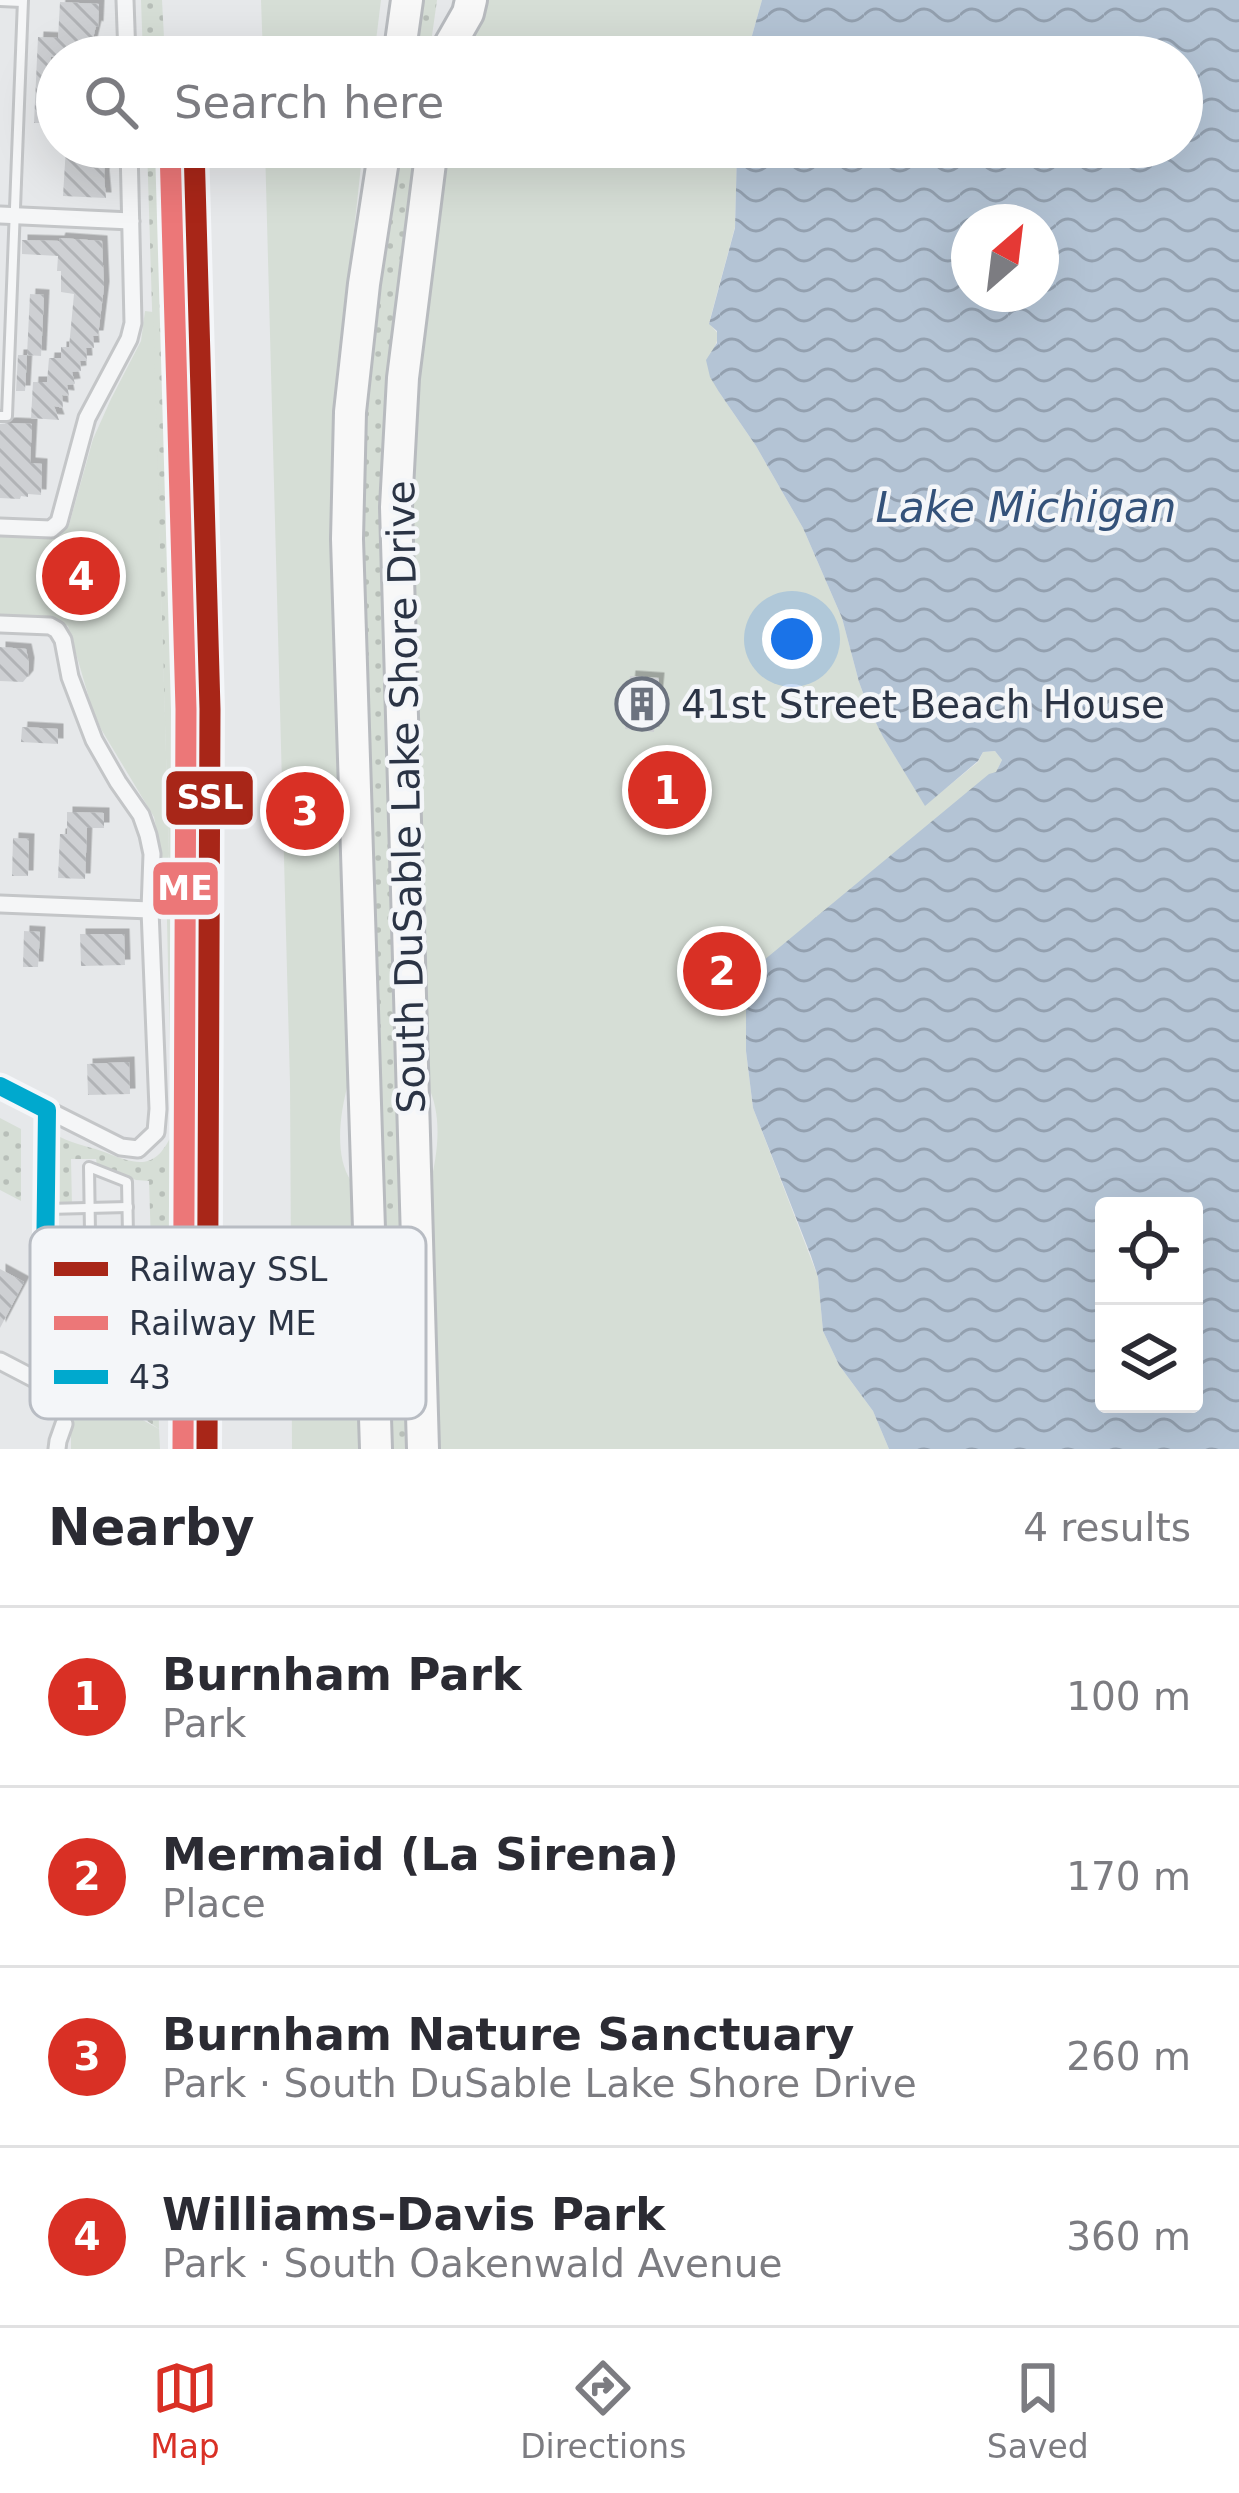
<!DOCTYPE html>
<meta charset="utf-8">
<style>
:root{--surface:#fff;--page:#f7f7f7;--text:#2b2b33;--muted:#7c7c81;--line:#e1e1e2;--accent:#d93025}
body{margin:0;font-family:"DejaVu Sans",sans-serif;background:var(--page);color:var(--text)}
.controls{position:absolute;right:36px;bottom:36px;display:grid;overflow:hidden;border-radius:12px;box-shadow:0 12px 48px #0002}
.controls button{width:108px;height:108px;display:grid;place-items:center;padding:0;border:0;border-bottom:3px solid var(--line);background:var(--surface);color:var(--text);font:60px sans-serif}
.compass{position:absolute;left:951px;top:204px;width:108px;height:108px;border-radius:50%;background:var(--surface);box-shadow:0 12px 48px #0002;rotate:28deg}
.you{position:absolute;left:792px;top:639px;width:42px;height:42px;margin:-30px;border:9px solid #fff;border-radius:50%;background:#1a73e8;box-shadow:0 0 0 18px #1a73e833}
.badge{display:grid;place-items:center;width:78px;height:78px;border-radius:50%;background:var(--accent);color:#fff;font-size:39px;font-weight:700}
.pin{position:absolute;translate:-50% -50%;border:6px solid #fff;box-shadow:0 3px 12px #0006}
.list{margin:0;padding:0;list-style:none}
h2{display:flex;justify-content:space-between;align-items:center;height:156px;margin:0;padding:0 48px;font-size:51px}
h2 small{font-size:39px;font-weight:400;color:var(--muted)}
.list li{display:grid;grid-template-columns:78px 1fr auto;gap:36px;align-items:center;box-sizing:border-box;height:180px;padding:0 48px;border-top:3px solid var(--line)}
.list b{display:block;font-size:45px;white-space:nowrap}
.list p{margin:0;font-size:39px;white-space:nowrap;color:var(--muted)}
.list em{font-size:39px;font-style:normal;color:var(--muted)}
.icon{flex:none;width:66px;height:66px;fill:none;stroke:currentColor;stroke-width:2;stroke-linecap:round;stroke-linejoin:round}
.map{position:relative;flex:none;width:1239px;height:1449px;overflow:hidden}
.search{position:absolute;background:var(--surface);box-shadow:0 12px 48px #0002;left:36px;right:36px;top:36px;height:132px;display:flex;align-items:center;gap:30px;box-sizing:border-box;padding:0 42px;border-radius:66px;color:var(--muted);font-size:45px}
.sheet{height:876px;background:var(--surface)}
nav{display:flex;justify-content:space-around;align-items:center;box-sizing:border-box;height:168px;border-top:3px solid var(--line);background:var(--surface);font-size:33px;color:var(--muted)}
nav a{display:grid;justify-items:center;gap:6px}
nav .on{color:var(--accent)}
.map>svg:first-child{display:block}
</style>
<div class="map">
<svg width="1239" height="1449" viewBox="0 0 1239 1449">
<defs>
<pattern id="grass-dots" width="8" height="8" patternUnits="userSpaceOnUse" patternTransform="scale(3)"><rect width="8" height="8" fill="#d6ded6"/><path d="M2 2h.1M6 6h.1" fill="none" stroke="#b8bfb9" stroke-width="1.8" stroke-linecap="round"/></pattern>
<pattern id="water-waves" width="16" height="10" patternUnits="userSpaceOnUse" patternTransform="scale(3)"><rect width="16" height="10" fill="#b4c4d5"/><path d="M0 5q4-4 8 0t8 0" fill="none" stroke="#93a0af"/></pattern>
<pattern id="building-back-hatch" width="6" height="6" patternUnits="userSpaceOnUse" patternTransform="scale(3)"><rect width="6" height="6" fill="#ced0d3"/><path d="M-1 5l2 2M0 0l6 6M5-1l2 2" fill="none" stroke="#b1b3b6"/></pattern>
<filter id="shadow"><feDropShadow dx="5.5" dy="-5.5" stdDeviation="0" flood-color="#0004"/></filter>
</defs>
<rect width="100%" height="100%" fill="#e6e8ea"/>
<g fill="url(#grass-dots)">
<path d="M 141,0 L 162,0 L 165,57 L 143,57 Z"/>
<path d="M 422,0 L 437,0 L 429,57 L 413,57 Z"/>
<path d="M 147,147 L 168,147 L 177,370 L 185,783 L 182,1318 L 165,1356 L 158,1380 L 159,1429 L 134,1412 L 155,1373 L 149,1181 L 136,1180 L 97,1165 L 96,1159 L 71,1159 L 72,1206 L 60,1206 L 60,1137 C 76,1145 92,1147 107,1153 C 139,1166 156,1169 172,1134 L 166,879 L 169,854 Z"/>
<path d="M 399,147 L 417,147 C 401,276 381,403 380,533 L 408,1449 L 388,1449 L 361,559 L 363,435 L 371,338 Z"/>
<path d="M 0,1118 L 21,1129 L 21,1201 L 0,1190 Z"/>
</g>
<g fill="#d6ded6">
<path d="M 261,0 L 381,0 L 374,57 L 263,57 Z"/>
<path d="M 479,0 L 762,0 L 746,57 L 467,57 Z"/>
<path d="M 265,147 L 363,147 L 338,379 L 332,480 L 331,563 L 348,1084 C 340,1113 334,1155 351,1181 L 359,1449 L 292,1449 L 290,1083 Z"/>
<path d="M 449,147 L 851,147 L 850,152 L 841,161 L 830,156 L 737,152 L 735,227 L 709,323 L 719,335 L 713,352 L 719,392 L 756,446 L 803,528 L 842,618 L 859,682 L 869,709 L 883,737 L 925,805 L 978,762 L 983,752 L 995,751 L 1002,760 L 996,772 L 747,983 L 746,1051 L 753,1108 L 818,1277 L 823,1331 L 839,1365 L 873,1411 L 889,1449 L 438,1449 L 430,1185 C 438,1153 443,1114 427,1084 L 410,514 L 414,410 L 422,328 Z"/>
<path d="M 145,311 L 153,312 L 169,854 L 166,878 L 154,817 L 101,729 L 91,705 L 68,626 L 52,617 L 0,614 L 0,535 L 53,538 L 60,536 L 69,525 L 93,439 L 111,399 L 141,341 Z"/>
<path d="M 58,1373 L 159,1429 L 160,1449 L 71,1449 L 71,1403 Z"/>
</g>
<path fill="url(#water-waves)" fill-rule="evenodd" d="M 762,0 L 1239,0 L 1239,1449 L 889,1449 L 873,1411 L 839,1365 L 823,1331 L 818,1277 L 811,1256 L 753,1108 L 746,1051 L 746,994 L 747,983 L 757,966 L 989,774 L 996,772 L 1002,760 L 995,751 L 983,752 L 978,761 L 925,806 L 883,737 L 869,709 L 859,682 L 842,618 L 803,528 L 756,446 L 719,392 L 710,377 L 706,360 L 717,343 L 717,331 L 709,324 L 735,228 L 737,151 L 830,156 L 838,161 L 846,158 L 851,147 L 1182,147 L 1182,57 L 746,57 ZM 969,222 L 1041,222 L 1041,294 L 969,294 ZM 1104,1206 L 1194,1206 L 1194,1404 L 1104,1404 Z"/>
<g fill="url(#building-back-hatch)" filter="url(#shadow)">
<path d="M 60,2 L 99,4 L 98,27 L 96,26 L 92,43 L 94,53 L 92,57 L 51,57 L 48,123 L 34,123 L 38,37 L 58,38 Z"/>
<path d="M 66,147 L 106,147 L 104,176 L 106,198 L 63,196 Z"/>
<path d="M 60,238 L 102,241 L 104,287 L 98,336 L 93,336 L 94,348 L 86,348 L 87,361 L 80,361 L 81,371 L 72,372 L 75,384 L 67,385 L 69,396 L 62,395 L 63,408 L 54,406 L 59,420 L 31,418 L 33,382 L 47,382 L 49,358 L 61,358 L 61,347 L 69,347 L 74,294 L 61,292 L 61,271 L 57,271 L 58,256 L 22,254 L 22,240 L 59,241 Z"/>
<path d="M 30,294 L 44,295 L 41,356 L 27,355 Z"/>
<path d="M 18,355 L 27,355 L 25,391 L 16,391 Z"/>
<path d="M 11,423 L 32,424 L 30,463 L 42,464 L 41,495 L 28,494 L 28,497 L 21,496 L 20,499 L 0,498 L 0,424 Z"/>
<path d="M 0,647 L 26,649 L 29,663 L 28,676 L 23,682 L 0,681 Z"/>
<path d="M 630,676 L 659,678 L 654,732 L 625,729 Z"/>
<path d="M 22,727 L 58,729 L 58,744 L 21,742 Z"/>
<path d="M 67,812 L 104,813 L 104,828 L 87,828 L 85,879 L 58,878 L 60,834 L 67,834 Z"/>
<path d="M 13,838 L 29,839 L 28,876 L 12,876 Z"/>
<path d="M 24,931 L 40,932 L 38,967 L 23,967 Z"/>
<path d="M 80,934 L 124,934 L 125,965 L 81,966 Z"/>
<path d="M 129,1062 L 130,1094 L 88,1095 L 87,1064 Z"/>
<path d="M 0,1269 L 24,1282 L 0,1328 Z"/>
</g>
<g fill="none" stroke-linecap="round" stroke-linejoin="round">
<g stroke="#c4c6c8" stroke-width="14">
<g id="service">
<path d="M 0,1 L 22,2"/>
<path d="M 0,416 L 7,416 L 23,0"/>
<path d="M 47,1209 L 128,1207"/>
<path d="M 90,1233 L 89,1167 L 127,1182 L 128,1235"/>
</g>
</g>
<g stroke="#c4c6c8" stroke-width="21">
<g id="minor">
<path d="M 125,0 L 127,57"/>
<path d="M 0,215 L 131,221"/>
<path d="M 0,527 L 51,529 L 59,522 L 87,418 L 129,339 L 133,323 L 129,147"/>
<path d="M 0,624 L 50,626 L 57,630 L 63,640 L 70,677 L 94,740 L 118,782 L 141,815 L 148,835 L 152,854 L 150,910 L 158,1109 L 156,1132 L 138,1149 L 121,1147 L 0,1086"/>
<path d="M 0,904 L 150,910"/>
<path d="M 47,1110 L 44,1350 L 50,1387"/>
<path d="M 0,1361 L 50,1387"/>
<path d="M 57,1449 L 58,1441 L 64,1424"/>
</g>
</g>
<g stroke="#b8bbbf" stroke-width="36">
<g id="motorway">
<path d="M 444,55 L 468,13 L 471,0"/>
<path d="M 399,57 L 407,0"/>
<path d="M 376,1449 L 347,539 L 350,412 L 364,284 L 385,147"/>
<path d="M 423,1449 L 396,507 L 403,378 L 432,147"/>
</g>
</g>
<use href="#service" stroke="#f5f6f7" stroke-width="8"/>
<use href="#minor" stroke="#f5f6f7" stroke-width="15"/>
<use href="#motorway" stroke="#f8f8f8" stroke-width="30"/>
<g stroke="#f4f6f9" stroke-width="27">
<path id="bus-1" d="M 0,1086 L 47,1110 L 44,1350 L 50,1387"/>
</g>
<use href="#bus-1" stroke="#00a9ce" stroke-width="18"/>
<g stroke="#f4f6f9" stroke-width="30">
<path id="rail-1" d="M 194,147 L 210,709 L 207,1449"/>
</g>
<g stroke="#f4f6f9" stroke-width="30">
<path id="rail-2" d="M 170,148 L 186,709 L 183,1449"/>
</g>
<use href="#rail-1" stroke="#a82618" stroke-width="21"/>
<use href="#rail-2" stroke="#ec7778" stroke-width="21"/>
</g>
<defs>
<g id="building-ring" transform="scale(2.7)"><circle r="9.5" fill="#f4f6f9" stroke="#6c737f" stroke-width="1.5"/><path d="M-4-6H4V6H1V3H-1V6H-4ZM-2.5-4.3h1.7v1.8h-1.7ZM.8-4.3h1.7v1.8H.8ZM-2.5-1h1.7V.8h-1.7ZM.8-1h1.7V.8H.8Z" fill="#6c737f"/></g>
</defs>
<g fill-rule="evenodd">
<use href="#building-ring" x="642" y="704"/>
</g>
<g text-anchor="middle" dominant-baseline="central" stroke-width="9" stroke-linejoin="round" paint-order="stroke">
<g font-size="39" fill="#2b3445" stroke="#f4f6f9" text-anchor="start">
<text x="681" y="704">41st Street Beach House</text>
</g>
<g font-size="39" fill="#2b3445" stroke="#f4f6f9">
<text transform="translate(406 797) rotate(-91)">South DuSable Lake Shore Drive</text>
</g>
<g font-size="42" font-style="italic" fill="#34527a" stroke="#f4f6f9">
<text x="1026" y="507">Lake Michigan</text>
</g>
</g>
<rect x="30" y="1227" width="396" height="192" rx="18" fill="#f4f6f9" stroke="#b8bcc3" stroke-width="3"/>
<rect x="54" y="1262" width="54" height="14" fill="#a82618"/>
<rect x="54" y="1316" width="54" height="14" fill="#ec7778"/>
<rect x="54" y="1370" width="54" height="14" fill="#00a9ce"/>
<g font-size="33" fill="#2b3445">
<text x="129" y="1281">Railway SSL</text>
<text x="129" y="1335">Railway ME</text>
<text x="129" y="1389">43</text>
</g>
<g stroke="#f4f6f9" stroke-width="4.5">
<rect x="164" y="769" width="91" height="58" rx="12" fill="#a82618"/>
<rect x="151" y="860" width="69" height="57" rx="12" fill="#ec7778"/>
</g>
<g font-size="33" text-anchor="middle" font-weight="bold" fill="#fff">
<text x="210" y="809">SSL</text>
<text x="185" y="900">ME</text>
</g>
</svg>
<div class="controls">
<button><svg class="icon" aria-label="locate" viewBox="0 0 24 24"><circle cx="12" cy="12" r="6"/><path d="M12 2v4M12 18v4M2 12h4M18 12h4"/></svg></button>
<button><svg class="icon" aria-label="layers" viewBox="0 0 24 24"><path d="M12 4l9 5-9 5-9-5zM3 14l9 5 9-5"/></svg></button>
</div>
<svg class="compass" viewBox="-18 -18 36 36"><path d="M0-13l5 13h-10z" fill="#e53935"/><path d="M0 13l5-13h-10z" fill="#7c7c81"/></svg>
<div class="you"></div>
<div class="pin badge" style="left:667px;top:790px">1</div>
<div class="pin badge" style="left:722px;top:971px">2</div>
<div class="pin badge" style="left:305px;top:811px">3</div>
<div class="pin badge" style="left:81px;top:576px">4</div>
<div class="search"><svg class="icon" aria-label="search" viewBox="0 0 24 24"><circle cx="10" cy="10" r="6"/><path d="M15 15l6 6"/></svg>Search here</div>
</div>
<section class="sheet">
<h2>Nearby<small>4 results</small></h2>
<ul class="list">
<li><span class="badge">1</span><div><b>Burnham Park</b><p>Park</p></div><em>100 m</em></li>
<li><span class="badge">2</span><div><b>Mermaid (La Sirena)</b><p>Place</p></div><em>170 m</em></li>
<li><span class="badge">3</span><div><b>Burnham Nature Sanctuary</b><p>Park · South DuSable Lake Shore Drive</p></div><em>260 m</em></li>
<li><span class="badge">4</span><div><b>Williams-Davis Park</b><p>Park · South Oakenwald Avenue</p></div><em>360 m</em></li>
</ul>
</section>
<nav>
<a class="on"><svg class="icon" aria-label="map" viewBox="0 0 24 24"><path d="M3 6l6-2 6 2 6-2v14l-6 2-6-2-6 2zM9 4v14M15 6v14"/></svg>Map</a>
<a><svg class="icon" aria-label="directions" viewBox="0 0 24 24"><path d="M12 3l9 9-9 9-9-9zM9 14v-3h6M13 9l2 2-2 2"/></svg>Directions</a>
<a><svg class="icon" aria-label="saved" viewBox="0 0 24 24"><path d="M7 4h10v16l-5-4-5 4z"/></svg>Saved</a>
</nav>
